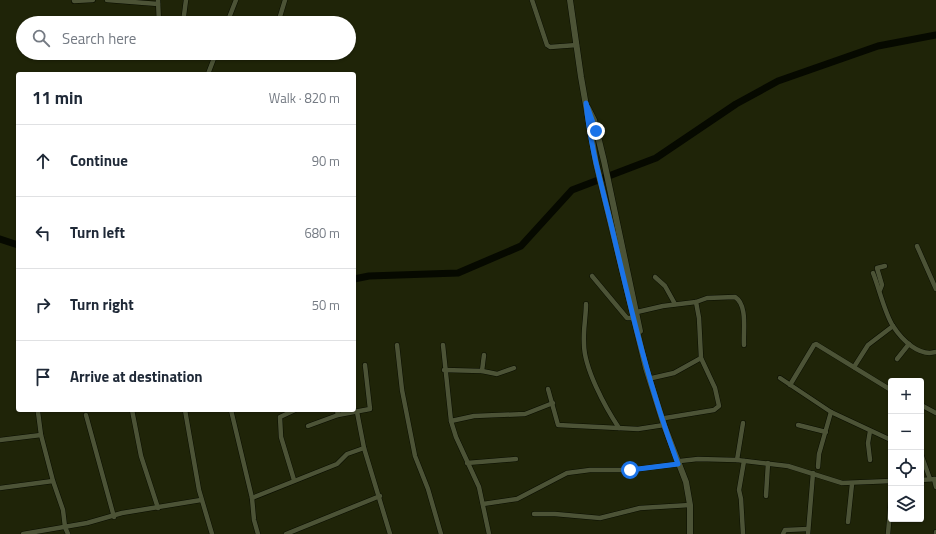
<!DOCTYPE html>
<meta charset="utf-8">
<style>
:root{--surface:#fff;--page:#f6f6f7;--text:#1f2937;--muted:#747a83;--line:#e0e1e3}
body{margin:0;font-family:"Titillium Web",sans-serif;background:var(--page);color:var(--text)}
.controls{position:absolute;right:12px;bottom:12px;display:grid;overflow:hidden;border-radius:4px;box-shadow:0 1px 3px #0004}
.controls button{width:36px;height:36px;display:grid;place-items:center;padding:0;border:0;border-bottom:1px solid var(--line);background:var(--surface);color:var(--text);font:20px sans-serif}
.stop{position:absolute;width:12px;height:12px;margin:-9px;border:3px solid #1a73e8;border-radius:50%;background:#fff}
.stop.end{background:#1a73e8;border-color:#fff;box-shadow:0 1px 4px #0008}
.list{margin:0;padding:0;list-style:none}
h2{display:flex;justify-content:space-between;align-items:center;height:52px;margin:0;padding:0 16px;font-size:17px}
h2 small{font-size:13px;font-weight:400;color:var(--muted)}
.list li{display:grid;grid-template-columns:26px 1fr auto;gap:12px;align-items:center;box-sizing:border-box;height:72px;padding:0 16px;border-top:1px solid var(--line)}
.list b{display:block;font-size:15px;white-space:nowrap}
.list em{font-size:13px;font-style:normal;color:var(--muted)}
.icon{flex:none;width:22px;height:22px;fill:none;stroke:currentColor;stroke-width:2;stroke-linecap:round;stroke-linejoin:round}
.map{position:relative;flex:none;width:936px;height:534px;overflow:hidden}
.search{position:absolute;background:var(--surface);box-shadow:0 1px 3px #0004;left:16px;top:16px;width:340px;height:44px;display:flex;align-items:center;gap:10px;box-sizing:border-box;padding:0 14px;border-radius:22px;color:var(--muted);font-size:15px}
.panel{position:absolute;background:var(--surface);box-shadow:0 1px 3px #0004;left:16px;top:72px;width:340px;height:340px;border-radius:4px}
.map>svg:first-child{display:block}
</style>
<div class="map">
<svg width="936" height="534" viewBox="0 0 936 534">
<rect width="100%" height="100%" fill="#1f2408"/>
<g fill="none" stroke-linecap="round" stroke-linejoin="round">
<g stroke="#060900" stroke-width="7">
<path d="M 0,239 L 18,245"/>
<path d="M 354,279 L 369,276 L 458,273 L 521,246 L 572,190 L 656,158 L 736,104 L 778,81 L 878,46 L 936,35"/>
</g>
<g stroke="#090d00" stroke-width="5.5">
<g id="street">
<path d="M 107,0 L 158,4"/>
<path d="M 158,0 L 159,23"/>
<path d="M 532,0 L 547,45 L 550,47 L 577,45"/>
<path d="M 74,1 L 93,0"/>
<path d="M 183,23 L 186,0"/>
<path d="M 227,23 L 236,0"/>
<path d="M 278,23 L 285,0"/>
<path d="M 208,74 L 216,53"/>
<path d="M 917,246 L 936,289"/>
<path d="M 873,273 C 879,288 885,314 893,326 C 902,340 919,357 936,352"/>
<path d="M 592,276 L 627,318 L 633,318"/>
<path d="M 655,277 L 665,286 L 675,304"/>
<path d="M 880,290 L 882,285 L 877,268 L 885,266"/>
<path d="M 586,304 C 586,317 583,330 584,344 C 584,368 605,407 619,428"/>
<path d="M 637,312 L 663,306 L 696,302 L 707,298 L 735,297 C 748,305 743,331 744,345"/>
<path d="M 397,345 L 402,390 L 415,456 L 428,489 L 441,534"/>
<path d="M 443,345 L 451,421 L 456,437 L 479,487 L 489,534"/>
<path d="M 897,359 L 909,344"/>
<path d="M 854,367 L 868,345 L 893,326"/>
<path d="M 444,370 L 482,371 L 484,355"/>
<path d="M 482,371 L 497,374 L 514,368"/>
<path d="M 652,378 L 674,373 L 701,358"/>
<path d="M 780,378 L 831,412 L 891,440"/>
<path d="M 790,385 L 814,345 L 816,344 L 891,390"/>
<path d="M 548,389 L 558,425 L 638,429 L 664,425"/>
<path d="M 921,405 L 936,413"/>
<path d="M 132,410 L 141,456 L 158,508"/>
<path d="M 185,410 L 199,490 L 212,534"/>
<path d="M 231,410 L 252,498 L 254,520 L 258,534"/>
<path d="M 337,410 L 338,415 L 370,409 L 365,365"/>
<path d="M 38,412 L 41,435 L 53,481 L 63,510 L 65,527 L 68,534"/>
<path d="M 357,412 L 364,448 L 390,534"/>
<path d="M 86,415 L 114,517"/>
<path d="M 665,418 L 714,410 L 719,406 L 715,388 L 701,358 L 699,318 L 696,302"/>
<path d="M 451,421 L 474,416 L 525,414 L 553,403"/>
<path d="M 798,425 L 826,432"/>
<path d="M 308,426 L 338,415"/>
<path d="M 0,440 L 41,435"/>
<path d="M 921,454 L 930,479"/>
<path d="M 737,460 L 743,423"/>
<path d="M 870,460 L 868,443 L 870,431"/>
<path d="M 680,461 L 698,459 L 737,460 L 788,466 L 842,483 L 891,481"/>
<path d="M 467,463 L 516,459"/>
<path d="M 818,467 L 819,454 L 831,412"/>
<path d="M 934,479 L 936,487"/>
<path d="M 294,480 L 281,437 L 280,417 L 295,410"/>
<path d="M 921,480 L 936,479"/>
<path d="M 0,488 L 53,481"/>
<path d="M 766,496 L 768,463"/>
<path d="M 252,498 L 337,464 L 347,454 L 364,448"/>
<path d="M 483,504 L 517,499 L 567,473 L 590,470 L 630,470 L 678,464"/>
<path d="M 534,514 L 555,514 L 600,518 L 640,508 L 690,505"/>
<path d="M 848,522 L 852,484"/>
<path d="M 23,534 L 87,523 L 122,513 L 201,500"/>
<path d="M 286,534 L 380,496"/>
<path d="M 743,534 L 741,499 L 739,490 L 744,461"/>
<path d="M 783,534 L 785,530 L 808,529"/>
<path d="M 808,534 L 813,473"/>
<path d="M 888,534 L 891,499"/>
<path d="M 936,534 L 936,532"/>
</g>
</g>
<g stroke="#090d00" stroke-width="7">
<g id="secondary">
<path d="M 570,0 L 581,77 L 596,163 L 646,368 L 664,425 L 686,482 L 690,505 L 690,534"/>
<path d="M 588,108 L 594,120 L 604,161 L 640,331"/>
</g>
</g>
<use href="#street" stroke="#4c5336" stroke-width="4.5"/>
<use href="#secondary" stroke="#4c5336" stroke-width="6"/>
</g>
<g fill="none" stroke-linecap="round" stroke-linejoin="round">
<path stroke="#1a73e8" stroke-width="5" d="M 596,131 L 586,103 C 590,148 604,193 614,237 C 632,314 650,390 678,464 L 630,470"/>
</g>
</svg>
<div class="controls">
<button>+</button>
<button>−</button>
<button><svg class="icon" aria-label="locate" viewBox="0 0 24 24"><circle cx="12" cy="12" r="6"/><path d="M12 2v4M12 18v4M2 12h4M18 12h4"/></svg></button>
<button><svg class="icon" aria-label="layers" viewBox="0 0 24 24"><path d="M12 4l9 5-9 5-9-5zM3 14l9 5 9-5"/></svg></button>
</div>
<div class="stop" style="left:630px;top:470px"></div>
<div class="stop end" style="left:596px;top:131px"></div>
<div class="search"><svg class="icon" aria-label="search" viewBox="0 0 24 24"><circle cx="10" cy="10" r="6"/><path d="M15 15l6 6"/></svg>Search here</div>
<section class="panel">
<h2>11 min<small>Walk · 820 m</small></h2>
<ul class="list">
<li><svg class="icon" aria-label="ahead" viewBox="0 0 24 24"><path d="M12 20V5M6 11l6-6 6 6"/></svg><div><b>Continue</b></div><em>90 m</em></li>
<li><svg class="icon" aria-label="left" viewBox="0 0 24 24"><path d="M17 20v-9H6M10 6l-5 5 5 5"/></svg><div><b>Turn left</b></div><em>680 m</em></li>
<li><svg class="icon" aria-label="right" viewBox="0 0 24 24"><path d="M7 20v-9h11M14 6l5 5-5 5"/></svg><div><b>Turn right</b></div><em>50 m</em></li>
<li><svg class="icon" aria-label="arrive" viewBox="0 0 24 24"><path d="M6 21V4h12l-3 4 3 4H6"/></svg><div><b>Arrive at destination</b></div></li>
</ul>
</section>
</div>
